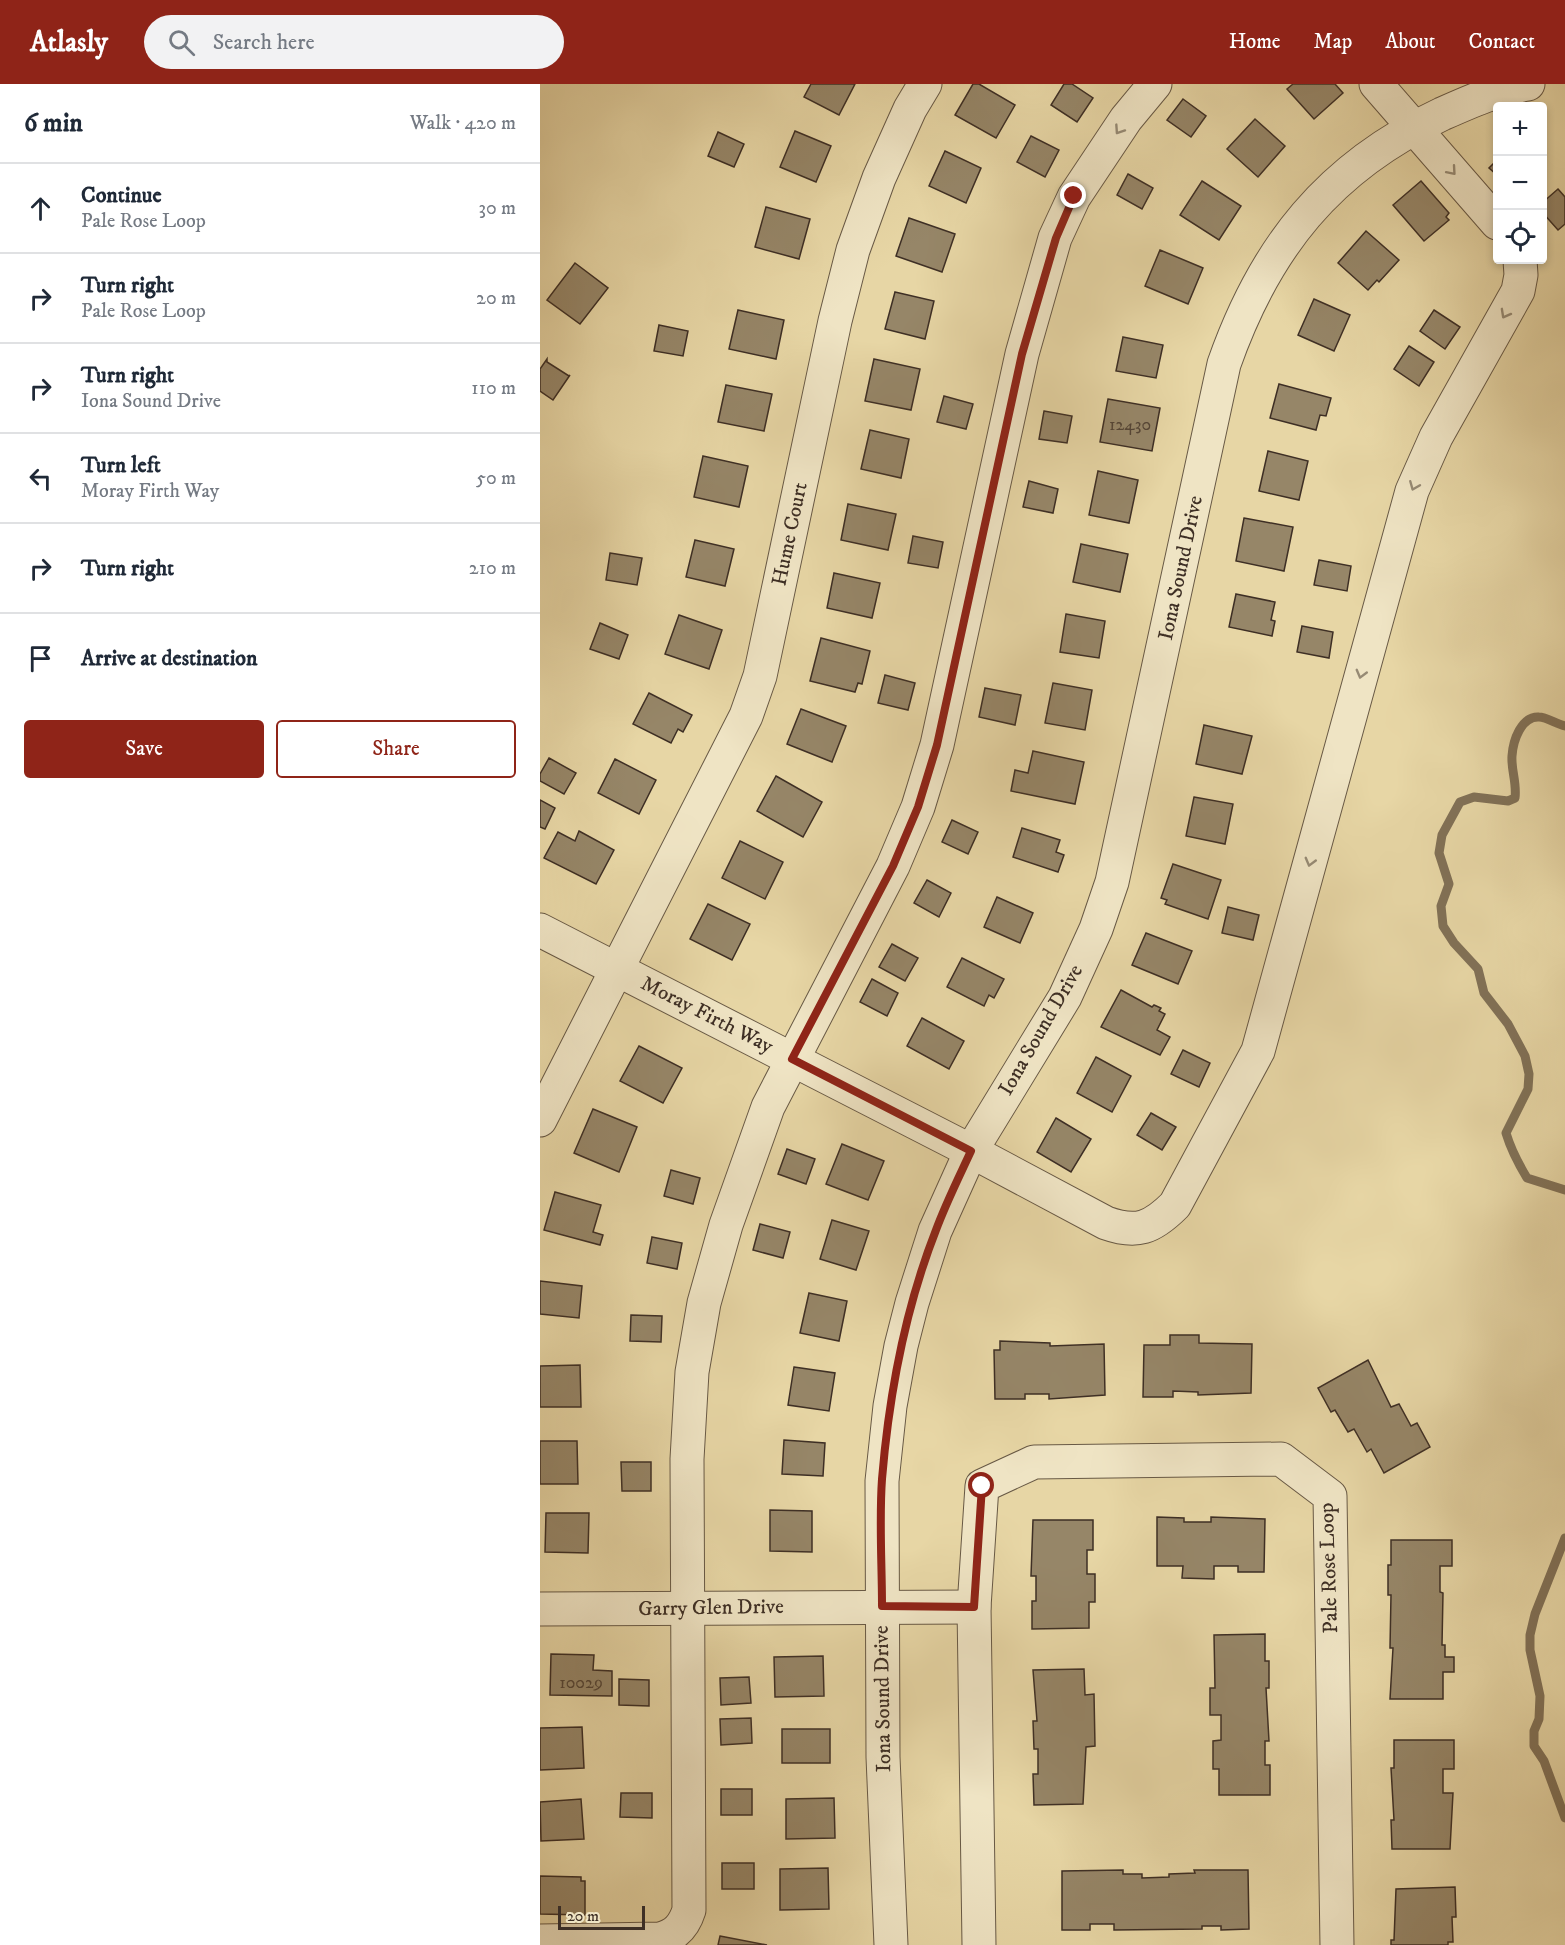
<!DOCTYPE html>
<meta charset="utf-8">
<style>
:root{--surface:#fff;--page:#f2f2f3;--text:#1f2937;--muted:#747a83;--line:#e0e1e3;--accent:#8f2418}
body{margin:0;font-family:"IM FELL DW Pica",serif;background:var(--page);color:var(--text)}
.controls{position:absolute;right:18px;top:18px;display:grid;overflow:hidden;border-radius:6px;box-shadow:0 3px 9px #0003}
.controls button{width:54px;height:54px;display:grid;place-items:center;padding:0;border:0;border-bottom:2px solid var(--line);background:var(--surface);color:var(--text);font:30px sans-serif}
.scale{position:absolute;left:18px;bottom:15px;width:87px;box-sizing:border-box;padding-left:6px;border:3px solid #3e2f25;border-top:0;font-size:16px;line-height:21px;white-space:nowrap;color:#3e2f25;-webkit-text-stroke:4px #efe4c4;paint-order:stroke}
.stop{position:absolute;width:18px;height:18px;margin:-14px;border:4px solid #8f2418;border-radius:50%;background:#fff}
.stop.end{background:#8f2418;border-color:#fff;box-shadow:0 2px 6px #0008}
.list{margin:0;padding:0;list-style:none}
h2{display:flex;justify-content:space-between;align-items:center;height:78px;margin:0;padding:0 24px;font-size:26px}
h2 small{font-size:20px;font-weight:400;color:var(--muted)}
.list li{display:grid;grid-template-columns:39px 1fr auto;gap:18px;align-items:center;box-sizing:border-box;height:90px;padding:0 24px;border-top:2px solid var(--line)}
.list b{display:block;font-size:22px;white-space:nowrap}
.list p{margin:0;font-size:20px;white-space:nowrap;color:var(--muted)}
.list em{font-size:20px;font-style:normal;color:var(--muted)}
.actions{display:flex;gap:12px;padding:18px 24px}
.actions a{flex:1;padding:14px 0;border:2px solid var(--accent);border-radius:6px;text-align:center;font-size:21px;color:var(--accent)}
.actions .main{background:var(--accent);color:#fff}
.icon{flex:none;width:33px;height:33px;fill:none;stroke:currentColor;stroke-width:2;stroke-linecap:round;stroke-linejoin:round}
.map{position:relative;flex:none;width:1025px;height:1861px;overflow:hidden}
header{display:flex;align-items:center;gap:36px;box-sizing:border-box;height:84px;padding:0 30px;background:var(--accent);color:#fff}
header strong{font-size:28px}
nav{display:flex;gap:33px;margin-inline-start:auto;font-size:21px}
.search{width:420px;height:54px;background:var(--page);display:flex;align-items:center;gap:15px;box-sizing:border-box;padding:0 21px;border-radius:33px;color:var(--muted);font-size:22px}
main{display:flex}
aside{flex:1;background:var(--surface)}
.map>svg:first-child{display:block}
</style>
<header>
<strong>Atlasly</strong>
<div class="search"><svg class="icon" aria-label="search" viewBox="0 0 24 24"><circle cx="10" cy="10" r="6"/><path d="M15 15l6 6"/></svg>Search here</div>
<nav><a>Home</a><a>Map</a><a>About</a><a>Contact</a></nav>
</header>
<main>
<aside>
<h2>6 min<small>Walk · 420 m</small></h2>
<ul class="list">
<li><svg class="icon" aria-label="ahead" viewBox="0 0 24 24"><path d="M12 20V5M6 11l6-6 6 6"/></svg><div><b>Continue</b><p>Pale Rose Loop</p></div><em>30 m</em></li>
<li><svg class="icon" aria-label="right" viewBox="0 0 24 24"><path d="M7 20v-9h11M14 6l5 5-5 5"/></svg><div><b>Turn right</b><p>Pale Rose Loop</p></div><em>20 m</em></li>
<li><svg class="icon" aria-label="right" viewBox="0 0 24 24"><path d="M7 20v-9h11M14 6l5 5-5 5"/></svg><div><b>Turn right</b><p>Iona Sound Drive</p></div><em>110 m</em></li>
<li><svg class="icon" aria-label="left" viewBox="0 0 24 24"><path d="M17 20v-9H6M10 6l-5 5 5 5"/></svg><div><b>Turn left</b><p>Moray Firth Way</p></div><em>50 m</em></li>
<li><svg class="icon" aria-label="right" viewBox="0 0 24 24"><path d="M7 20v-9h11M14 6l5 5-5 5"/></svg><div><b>Turn right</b></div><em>210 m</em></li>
<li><svg class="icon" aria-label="arrive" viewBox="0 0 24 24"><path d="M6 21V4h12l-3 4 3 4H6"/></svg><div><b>Arrive at destination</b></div></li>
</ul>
<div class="actions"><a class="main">Save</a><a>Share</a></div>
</aside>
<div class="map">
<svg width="1025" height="1861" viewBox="0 0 1025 1861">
<rect width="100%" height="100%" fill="#e7d6a5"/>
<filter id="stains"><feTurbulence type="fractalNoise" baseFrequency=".00333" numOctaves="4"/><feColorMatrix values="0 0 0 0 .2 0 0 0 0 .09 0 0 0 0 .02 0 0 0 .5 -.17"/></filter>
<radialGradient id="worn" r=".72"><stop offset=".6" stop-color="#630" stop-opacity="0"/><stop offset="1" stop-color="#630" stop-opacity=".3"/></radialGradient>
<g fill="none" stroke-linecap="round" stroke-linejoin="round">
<g stroke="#817157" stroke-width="9">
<path d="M 1025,642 C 1017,640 1006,633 999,633 C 981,632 973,657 972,672 C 971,686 977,699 975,714 L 968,717 L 934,713 L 920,718 L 902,751 L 899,769 L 909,800 L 901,822 L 903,842 L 914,859 L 938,885 L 944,909 L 968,940 L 985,972 L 989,990 L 988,1005 L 966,1049 C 971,1066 978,1079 987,1094 L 1025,1106"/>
<path d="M 1025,1454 L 995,1530 L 990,1551 L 990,1566 L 1000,1612 L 999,1635 L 994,1647 L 994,1662 L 1004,1677 L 1025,1734"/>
</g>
</g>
<g fill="#968668" stroke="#3e2f25" stroke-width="1.5">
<path d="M 271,0 L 315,0 L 299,31 L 264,13 Z"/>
<path d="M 433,0 L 439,0 L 475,21 L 456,54 L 415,31 Z"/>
<path d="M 524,0 L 532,0 L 553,14 L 537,38 L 511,21 Z"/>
<path d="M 753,0 L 795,0 L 803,9 L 774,35 L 747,5 Z"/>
<path d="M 643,15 L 666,32 L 651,53 L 627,36 Z"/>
<path d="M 715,35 L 745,62 L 718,93 L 687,65 Z"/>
<path d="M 255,47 L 291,62 L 276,98 L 240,83 Z"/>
<path d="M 178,48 L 204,60 L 194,83 L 168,72 Z"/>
<path d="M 491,52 L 519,66 L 505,93 L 477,78 Z"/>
<path d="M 405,67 L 441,84 L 426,119 L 389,102 Z"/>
<path d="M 957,76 L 957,91 L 949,84 Z"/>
<path d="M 588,90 L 613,104 L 602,125 L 577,111 Z"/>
<path d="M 662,97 L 701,122 L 679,156 L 640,131 Z"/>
<path d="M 881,97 L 909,129 L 906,133 L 909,136 L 884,157 L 853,121 Z"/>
<path d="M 1018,105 L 1025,113 L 1025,140 L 1018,146 L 1002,128 L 1002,119 Z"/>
<path d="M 226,123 L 270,135 L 259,175 L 215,163 Z"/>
<path d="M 369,134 L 415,150 L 402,188 L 356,172 Z"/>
<path d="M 826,147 L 859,176 L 839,198 L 837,196 L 828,206 L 798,179 Z"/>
<path d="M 620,166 L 663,184 L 648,220 L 605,202 Z"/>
<path d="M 35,179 L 68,204 L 40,240 L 7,216 Z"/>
<path d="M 355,208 L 394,217 L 385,255 L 345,245 Z"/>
<path d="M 774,215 L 810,231 L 794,267 L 758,251 Z"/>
<path d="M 198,226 L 244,236 L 236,275 L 189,265 Z"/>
<path d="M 894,226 L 920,243 L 905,265 L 880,247 Z"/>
<path d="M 119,241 L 148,247 L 143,272 L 114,267 Z"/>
<path d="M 583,253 L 623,261 L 616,294 L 576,287 Z"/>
<path d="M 869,262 L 894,278 L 879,302 L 854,285 Z"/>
<path d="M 7,275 L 7,278 L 29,292 L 30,291 L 13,316 L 0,307 L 0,285 Z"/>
<path d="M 334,275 L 380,285 L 371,326 L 325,317 Z"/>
<path d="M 739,300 L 791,314 L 786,332 L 780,331 L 776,346 L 730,334 Z"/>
<path d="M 186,301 L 232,310 L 224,347 L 178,338 Z"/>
<path d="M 404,312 L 433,320 L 426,345 L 397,338 Z"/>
<path d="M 568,315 L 620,324 L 612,367 L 560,358 Z"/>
<path d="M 504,327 L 532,332 L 527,359 L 499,355 Z"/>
<path d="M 330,346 L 369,355 L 361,394 L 321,385 Z"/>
<path d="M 728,367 L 768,377 L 759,416 L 719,407 Z"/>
<path d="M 163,372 L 208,382 L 199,423 L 154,413 Z"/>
<path d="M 558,387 L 598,396 L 589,439 L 549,431 Z"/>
<path d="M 489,397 L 518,405 L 513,429 L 483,423 Z"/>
<path d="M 308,420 L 356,430 L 348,466 L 301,456 Z"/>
<path d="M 704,434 L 753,443 L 744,487 L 696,477 Z"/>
<path d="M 373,452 L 403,458 L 398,484 L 368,479 Z"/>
<path d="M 155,456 L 194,465 L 185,502 L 146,493 Z"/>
<path d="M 541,460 L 588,470 L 580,508 L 533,498 Z"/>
<path d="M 70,469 L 102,474 L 97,501 L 66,496 Z"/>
<path d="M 779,476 L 811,482 L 807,507 L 774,501 Z"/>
<path d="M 294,489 L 340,499 L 332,534 L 287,524 Z"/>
<path d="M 696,510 L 735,518 L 731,536 L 735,537 L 732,552 L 689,543 Z"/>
<path d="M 526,530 L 565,537 L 559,574 L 520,568 Z"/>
<path d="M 139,531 L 182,546 L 169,585 L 125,570 Z"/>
<path d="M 60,539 L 88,551 L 79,575 L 50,565 Z"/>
<path d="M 762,542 L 793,548 L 789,574 L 757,568 Z"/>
<path d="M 281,554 L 330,567 L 322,600 L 318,599 L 315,608 L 270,597 Z"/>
<path d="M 345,591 L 375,599 L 368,626 L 338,619 Z"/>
<path d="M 513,599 L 552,606 L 545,646 L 505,639 Z"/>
<path d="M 445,604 L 481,611 L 475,641 L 439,633 Z"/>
<path d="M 109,609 L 152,631 L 143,648 L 138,645 L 131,659 L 93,640 Z"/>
<path d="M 261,625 L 306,642 L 292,678 L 247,660 Z"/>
<path d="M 664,641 L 712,652 L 702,690 L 656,680 Z"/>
<path d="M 493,667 L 544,678 L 535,720 L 471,707 L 475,686 L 488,689 Z"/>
<path d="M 9,674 L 36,689 L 24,710 L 0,697 L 0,690 Z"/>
<path d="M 75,675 L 116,696 L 99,730 L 58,709 Z"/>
<path d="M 236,692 L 282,718 L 263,753 L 217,727 Z"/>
<path d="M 654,713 L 693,720 L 685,760 L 646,752 Z"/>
<path d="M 0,716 L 15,724 L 5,745 L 0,743 Z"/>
<path d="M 412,736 L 438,748 L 428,770 L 402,758 Z"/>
<path d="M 482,744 L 520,756 L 516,768 L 524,771 L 518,788 L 473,773 Z"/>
<path d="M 39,747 L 74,766 L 56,800 L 4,774 L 18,748 L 35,757 Z"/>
<path d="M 200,757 L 243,778 L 225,815 L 182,794 Z"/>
<path d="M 633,780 L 681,796 L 668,835 L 625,820 L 627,816 L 621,814 Z"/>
<path d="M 387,796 L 411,809 L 399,833 L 374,819 Z"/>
<path d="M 457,813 L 493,829 L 480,859 L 444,843 Z"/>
<path d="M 168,820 L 210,840 L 192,876 L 150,855 Z"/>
<path d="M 688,823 L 719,831 L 713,856 L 682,849 Z"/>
<path d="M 606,849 L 652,867 L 638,900 L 592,881 Z"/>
<path d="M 352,860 L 378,874 L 365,897 L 339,883 Z"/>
<path d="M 422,874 L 464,895 L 454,914 L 449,911 L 444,922 L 407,903 Z"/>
<path d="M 332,895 L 358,909 L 347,932 L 320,918 Z"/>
<path d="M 581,906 L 612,923 L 614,921 L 621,924 L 619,927 L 625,930 L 617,946 L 630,953 L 620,971 L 561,943 Z"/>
<path d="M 382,934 L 424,957 L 409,985 L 367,962 Z"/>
<path d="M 99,962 L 142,984 L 123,1019 L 80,997 Z"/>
<path d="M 643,966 L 670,979 L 659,1003 L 631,990 Z"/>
<path d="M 556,973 L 591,992 L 572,1028 L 537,1009 Z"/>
<path d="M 53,1025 L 97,1043 L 79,1088 L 34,1069 Z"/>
<path d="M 611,1029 L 636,1043 L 622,1066 L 597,1051 Z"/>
<path d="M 516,1034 L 551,1055 L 531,1088 L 497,1068 Z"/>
<path d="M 302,1060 L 344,1077 L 328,1116 L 286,1100 Z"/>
<path d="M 247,1065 L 275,1075 L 266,1100 L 238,1090 Z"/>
<path d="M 131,1086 L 160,1094 L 153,1120 L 124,1112 Z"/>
<path d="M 15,1108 L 61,1121 L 53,1148 L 63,1151 L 60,1161 L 4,1146 Z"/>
<path d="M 292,1136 L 329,1147 L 316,1186 L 280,1175 Z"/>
<path d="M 220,1140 L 250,1148 L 243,1174 L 213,1166 Z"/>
<path d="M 112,1153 L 142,1159 L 137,1185 L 107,1179 Z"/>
<path d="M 0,1197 L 42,1202 L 39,1234 L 0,1230 Z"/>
<path d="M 269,1209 L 307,1217 L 299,1257 L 260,1249 Z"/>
<path d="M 91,1231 L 122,1232 L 121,1258 L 90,1257 Z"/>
<path d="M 630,1251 L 659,1251 L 659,1259 L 712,1260 L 711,1309 L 658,1311 L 658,1308 L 633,1307 L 633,1313 L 603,1313 L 604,1261 L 630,1261 Z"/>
<path d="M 460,1257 L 510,1259 L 510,1262 L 564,1260 L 565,1311 L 509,1315 L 509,1310 L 485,1310 L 485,1315 L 455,1315 L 454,1266 L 460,1266 Z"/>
<path d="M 828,1276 L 851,1323 L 859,1320 L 871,1342 L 877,1339 L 890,1363 L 844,1389 L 831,1365 L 827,1368 L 814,1345 L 808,1348 L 795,1326 L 791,1328 L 778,1304 Z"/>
<path d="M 40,1281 L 41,1323 L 0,1323 L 0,1282 Z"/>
<path d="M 254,1283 L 295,1289 L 289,1327 L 248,1321 Z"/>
<path d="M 244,1356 L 285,1359 L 283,1392 L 242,1390 Z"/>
<path d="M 0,1357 L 37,1357 L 38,1400 L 0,1400 Z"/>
<path d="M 81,1378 L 111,1378 L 111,1407 L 82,1407 Z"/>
<path d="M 230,1426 L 272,1427 L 272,1468 L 230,1467 Z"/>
<path d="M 6,1429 L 49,1429 L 48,1469 L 5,1468 Z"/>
<path d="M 617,1433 L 644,1434 L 644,1438 L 671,1438 L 671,1433 L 725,1435 L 724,1488 L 698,1488 L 698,1482 L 674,1482 L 674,1495 L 642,1494 L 643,1482 L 617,1482 Z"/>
<path d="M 493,1436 L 553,1436 L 553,1466 L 547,1466 L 547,1490 L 555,1490 L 555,1518 L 549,1518 L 549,1544 L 492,1545 L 492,1517 L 496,1517 L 496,1492 L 491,1492 Z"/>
<path d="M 851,1456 L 912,1456 L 912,1482 L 900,1482 L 900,1508 L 903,1509 L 902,1561 L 905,1561 L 905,1573 L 914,1573 L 914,1588 L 903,1588 L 903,1615 L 850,1615 L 853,1564 L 850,1564 L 851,1511 L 848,1511 L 848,1481 L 851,1481 Z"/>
<path d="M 725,1550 L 725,1577 L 729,1577 L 729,1604 L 726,1604 L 729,1657 L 725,1657 L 725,1681 L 730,1681 L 730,1711 L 679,1711 L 679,1685 L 673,1685 L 673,1657 L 681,1656 L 681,1631 L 670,1631 L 670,1604 L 675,1604 L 674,1551 Z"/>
<path d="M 11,1570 L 54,1571 L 53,1586 L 72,1587 L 72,1612 L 10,1611 Z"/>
<path d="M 283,1572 L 284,1612 L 235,1613 L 234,1573 Z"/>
<path d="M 544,1585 L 545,1611 L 554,1610 L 555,1662 L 546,1663 L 543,1720 L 494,1721 L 493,1690 L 498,1690 L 498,1665 L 494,1665 L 493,1637 L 497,1637 L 493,1586 Z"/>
<path d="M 209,1593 L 211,1619 L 181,1621 L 180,1594 Z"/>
<path d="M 79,1595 L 109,1596 L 109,1622 L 79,1621 Z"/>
<path d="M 211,1634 L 212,1659 L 181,1661 L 180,1635 Z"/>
<path d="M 42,1643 L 44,1684 L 0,1686 L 0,1644 Z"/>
<rect x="242" y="1645" width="48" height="34"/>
<path d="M 854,1656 L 914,1656 L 914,1685 L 903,1685 L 903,1709 L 913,1709 L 910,1765 L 852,1765 L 851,1736 L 854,1736 L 851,1684 L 854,1684 Z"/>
<rect x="181" y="1705" width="31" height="26"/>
<path d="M 81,1709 L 112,1709 L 112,1734 L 80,1733 Z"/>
<path d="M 294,1714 L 295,1754 L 246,1755 L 246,1715 Z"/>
<path d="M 41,1715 L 44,1755 L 1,1757 L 0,1718 Z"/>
<rect x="182" y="1779" width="32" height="26"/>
<path d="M 288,1784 L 289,1825 L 240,1826 L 240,1785 Z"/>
<path d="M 583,1786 L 583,1790 L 602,1790 L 602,1794 L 629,1793 L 629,1790 L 655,1789 L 654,1786 L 708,1786 L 709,1845 L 681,1846 L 681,1842 L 662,1842 L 662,1845 L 574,1846 L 574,1840 L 550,1840 L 550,1846 L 522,1846 L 522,1787 Z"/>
<path d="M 0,1792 L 41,1793 L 41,1797 L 45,1797 L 45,1831 L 0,1830 Z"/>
<path d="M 915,1803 L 916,1833 L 912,1833 L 913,1858 L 908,1858 L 908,1861 L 851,1861 L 851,1856 L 854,1856 L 856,1805 Z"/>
<path d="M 180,1852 L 227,1861 L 178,1861 Z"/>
</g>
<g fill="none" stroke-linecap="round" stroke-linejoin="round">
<g stroke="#685945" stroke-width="35">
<g id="minor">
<path d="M 836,0 L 957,139"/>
<path d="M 0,846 L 431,1067 L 566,1139 C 597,1150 612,1144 635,1121 L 718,967 L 872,407 L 896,353 L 978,207 L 981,191 L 980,176"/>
<path d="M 0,1036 L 206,632 L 220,592 L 295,237 L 313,166 L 339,94 L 370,25 L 385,0"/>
<path d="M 0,1525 L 434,1523"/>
<path d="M 0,1857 L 120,1855 C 136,1851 144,1842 149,1826 L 147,1375 L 152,1288 L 164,1219 L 186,1141 L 228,1023 L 353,782 L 378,723 L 397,661 L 482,270 L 515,154 L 534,113 L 586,35 L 615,0"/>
<path d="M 351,1861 L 343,1673 L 342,1397 L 350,1322 L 361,1262 L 372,1219 L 395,1147 L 431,1067 L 525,913 L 556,845 L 572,798 L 684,280 C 725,163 789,83 902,30 C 929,18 958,5 988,0"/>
<path d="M 439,1861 L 434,1523 L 442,1402 L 494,1378 L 741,1375 L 790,1412 L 797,1861"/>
</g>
</g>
<use href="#minor" stroke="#efe4c4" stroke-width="33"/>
</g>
<defs><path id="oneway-chevron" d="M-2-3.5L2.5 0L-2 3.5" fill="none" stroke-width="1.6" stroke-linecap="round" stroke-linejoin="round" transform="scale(1.5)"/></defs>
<g stroke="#968a74">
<use href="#oneway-chevron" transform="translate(579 46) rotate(124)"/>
<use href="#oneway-chevron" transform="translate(912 87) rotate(49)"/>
<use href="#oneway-chevron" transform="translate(965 230) rotate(119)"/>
<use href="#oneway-chevron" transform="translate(874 402) rotate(112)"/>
<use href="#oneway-chevron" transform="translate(821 590) rotate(105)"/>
<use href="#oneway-chevron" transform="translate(770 778) rotate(105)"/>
</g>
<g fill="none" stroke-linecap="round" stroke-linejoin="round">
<path stroke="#8f2418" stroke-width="8" d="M 442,1402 L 434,1523 L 342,1522 C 342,1480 339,1437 342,1395 C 349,1311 365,1225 396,1146 C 406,1119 419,1093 431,1067 L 252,975 L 353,782 L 378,723 L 397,661 L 482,270 L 516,154 L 534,112"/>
</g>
<g text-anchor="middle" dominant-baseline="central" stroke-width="5" stroke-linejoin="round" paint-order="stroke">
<g font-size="18" fill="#544536">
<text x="590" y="341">12430</text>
<text x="41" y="1599">10029</text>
</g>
<g font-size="21" fill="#3e2f25" stroke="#efe4c4">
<text transform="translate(250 450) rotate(-78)">Hume Court</text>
<text transform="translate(641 484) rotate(-78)">Iona Sound Drive</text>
<text transform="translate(167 931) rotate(27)">Moray Firth Way</text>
<text transform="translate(501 946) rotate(-60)">Iona Sound Drive</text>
<text transform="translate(789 1484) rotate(-92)">Pale Rose Loop</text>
<text transform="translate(171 1524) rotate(-1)">Garry Glen Drive</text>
<text transform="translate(343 1615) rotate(-91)">Iona Sound Drive</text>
</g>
</g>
<rect width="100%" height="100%" filter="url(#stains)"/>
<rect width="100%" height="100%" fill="url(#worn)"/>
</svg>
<div class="controls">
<button>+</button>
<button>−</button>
<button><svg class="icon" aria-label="locate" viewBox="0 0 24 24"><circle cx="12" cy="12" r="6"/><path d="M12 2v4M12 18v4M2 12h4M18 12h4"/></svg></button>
</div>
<div class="scale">20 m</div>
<div class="stop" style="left:442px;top:1402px"></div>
<div class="stop end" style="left:534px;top:112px"></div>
</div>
</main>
